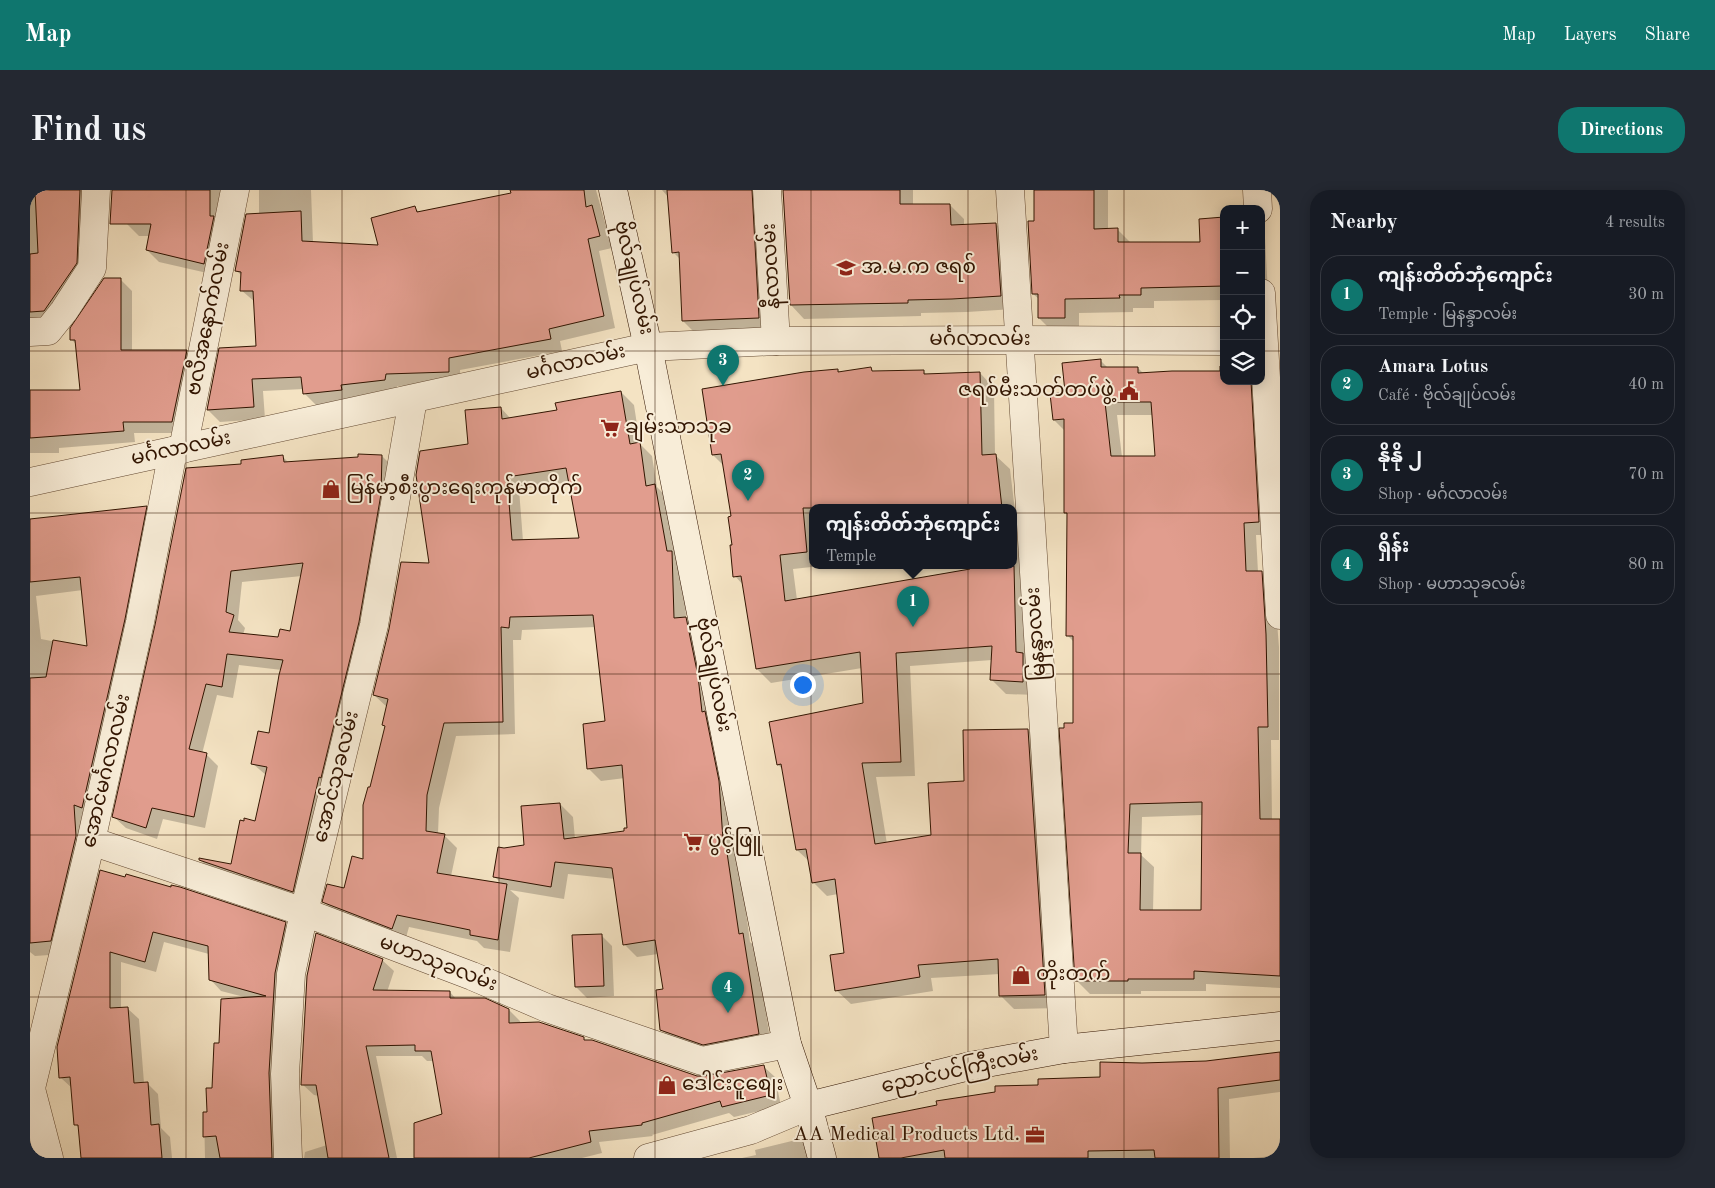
<!DOCTYPE html>
<meta charset="utf-8">
<style>
:root{--surface:#171b24;--page:#242831;--text:#f1f3f6;--muted:#9ea1a6;--line:#363941;--accent:#0f766e}
body{margin:0;font-family:"Old Standard TT","Noto Sans Myanmar",serif;background:var(--page);color:var(--text)}
.controls{position:absolute;right:15px;top:15px;display:grid;overflow:hidden;border-radius:10px;box-shadow:0 2px 12px #0003}
.controls button{width:45px;height:45px;display:grid;place-items:center;padding:0;border:0;border-bottom:1px solid var(--line);background:var(--surface);color:var(--text);font:25px sans-serif}
.you{position:absolute;left:772px;top:494px;width:18px;height:18px;margin:-12px;border:4px solid #fff;border-radius:50%;background:#1a73e8;box-shadow:0 0 0 8px #1a73e833}
.badge{display:grid;place-items:center;width:32px;height:32px;border-radius:50%;background:var(--accent);color:#fff;font-size:16px;font-weight:700}
.pin{position:absolute;translate:-50% -41px;filter:drop-shadow(0 1px 2px #0008)}
.pin::after{content:'';position:absolute;top:26px;width:18px;height:15px;background:inherit;clip-path:polygon(0 0,100% 0,50% 100%)}
.popup{position:absolute;left:779px;top:314px;width:208px;height:65px;box-sizing:border-box;display:grid;place-content:center;border-radius:10px;background:var(--surface);filter:drop-shadow(0 1px 4px #0005);font-size:16px;white-space:nowrap;color:var(--muted)}
.popup b{font-size:19px;color:var(--text)}
.popup::after{content:'';position:absolute;left:50%;top:100%;margin-left:-10px;border:10px solid transparent;border-top-color:var(--surface)}
.list{margin:0;padding:0;list-style:none}
h2{display:flex;justify-content:space-between;align-items:center;height:65px;margin:0;padding:0 20px;font-size:21px}
h2 small{font-size:16px;font-weight:400;color:var(--muted)}
.list li{display:grid;grid-template-columns:32px 1fr auto;gap:15px;align-items:center;box-sizing:border-box;height:80px;margin:0 10px 10px;padding:0 10px;border:1px solid var(--line);border-radius:20px}
.list b{display:block;font-size:19px;white-space:nowrap}
.list p{margin:0;font-size:16px;white-space:nowrap;color:var(--muted)}
.list em{font-size:16px;font-style:normal;color:var(--muted)}
.icon{flex:none;width:28px;height:28px;fill:none;stroke:currentColor;stroke-width:2;stroke-linecap:round;stroke-linejoin:round}
.map{position:relative;flex:none;width:1250px;height:968px;overflow:hidden;border-radius:20px}
header{display:flex;align-items:center;gap:30px;box-sizing:border-box;height:70px;padding:0 25px;background:var(--accent);color:#fff}
header strong{font-size:24px}
nav{display:flex;gap:28px;margin-inline-start:auto;font-size:18px}
.intro{display:flex;align-items:center;justify-content:space-between;box-sizing:border-box;height:120px;padding:0 30px}
h1{margin:0;font-size:35px}
.button{padding:12px 22px;border-radius:20px;background:var(--accent);color:#fff;font-size:18px;font-weight:700}
main{display:flex;gap:30px;padding:0 30px}
aside{flex:1;background:var(--surface);border-radius:20px;box-shadow:0 2px 12px #0003}
.map>svg:first-child{display:block}
</style>
<header>
<strong>Map</strong>
<nav><a>Map</a><a>Layers</a><a>Share</a></nav>
</header>
<div class="intro"><h1>Find us</h1><a class="button">Directions</a></div>
<main>
<div class="map">
<svg width="1250" height="968" viewBox="0 0 1250 968">
<rect width="100%" height="100%" fill="#f4e3c3"/>
<filter id="stains"><feTurbulence type="fractalNoise" baseFrequency=".004" numOctaves="4"/><feColorMatrix values="0 0 0 0 .2 0 0 0 0 .09 0 0 0 0 .02 0 0 0 .5 -.17"/></filter>
<radialGradient id="worn" r=".72"><stop offset=".6" stop-color="#630" stop-opacity="0"/><stop offset="1" stop-color="#630" stop-opacity=".3"/></radialGradient>
<g fill="#0003" fill-rule="evenodd">
<path d="M 0,0 L 62,0 L 57,85 L 26,131 L 0,134 Z"/>
<path d="M 95,0 L 191,0 L 186,85 L 129,72 L 117,60 L 120,46 L 109,46 L 96,33 Z"/>
<path d="M 229,0 L 302,0 L 281,0 L 283,53 L 349,56 L 384,17 L 390,23 L 482,4 L 482,0 L 566,0 L 582,58 L 569,61 L 585,138 L 530,151 L 532,161 L 430,180 L 431,194 L 367,196 L 367,201 L 323,207 L 323,212 L 287,216 L 274,203 L 274,199 L 233,201 L 235,229 L 190,232 L 178,220 L 190,159 L 227,157 L 225,112 L 211,100 L 212,86 L 206,80 L 229,25 Z"/>
<path d="M 632,0 L 744,0 L 742,141 L 667,145 L 653,131 L 651,70 L 643,62 L 639,8 Z"/>
<path d="M 754,0 L 883,0 L 883,15 L 920,15 L 934,29 L 934,35 L 966,34 L 980,48 L 984,119 L 937,122 L 891,123 L 891,126 L 774,129 L 761,115 Z"/>
<path d="M 1006,0 L 1078,0 L 1078,39 L 1087,39 L 1101,53 L 1172,53 L 1194,28 L 1194,110 L 1124,111 L 1124,118 L 1103,118 L 1103,122 L 1049,123 L 1049,141 L 1022,141 L 1009,128 L 1009,109 L 1003,104 Z"/>
<path d="M 1231,44 L 1235,48 L 1238,103 L 1231,108 Z"/>
<path d="M 91,90 L 102,101 L 102,162 L 156,162 L 168,173 L 154,243 L 104,243 L 105,252 L 29,258 L 29,263 L 0,263 L 0,202 L 51,202 L 47,155 L 42,150 Z"/>
<path d="M 1070,170 L 1078,178 L 1108,178 L 1114,184 L 1194,191 L 1231,191 L 1241,345 L 1226,345 L 1228,382 L 1231,382 L 1244,395 L 1249,457 L 1249,550 L 1241,550 L 1242,630 L 1250,630 L 1250,798 L 1176,794 L 1176,801 L 1111,801 L 1111,804 L 1060,804 L 1047,791 L 1045,453 L 1037,445 L 1038,325 L 1035,322 L 1035,241 L 1024,230 L 1037,204 ZM 1087,225 L 1123,225 L 1126,267 L 1092,267 ZM 1173,625 L 1173,721 L 1123,721 L 1124,677 L 1111,665 L 1112,627 Z"/>
<path d="M 841,179 L 844,182 L 893,181 L 897,185 L 950,183 L 964,198 L 965,265 L 980,279 L 1007,505 L 976,504 L 962,490 L 962,470 L 880,476 L 885,586 L 846,587 L 857,654 L 902,646 L 936,592 L 998,540 L 1012,554 L 1029,818 L 984,819 L 970,805 L 970,784 L 901,788 L 903,801 L 821,814 L 806,800 L 815,764 L 808,704 L 797,706 L 783,692 L 780,672 L 767,660 L 754,580 L 748,575 L 834,514 L 832,478 L 741,493 L 727,479 L 714,396 L 705,386 L 703,327 L 694,276 L 683,265 L 808,180 L 810,183 ZM 783,318 L 983,318 L 983,376 L 941,376 L 942,381 L 767,410 L 763,379 L 791,376 L 783,376 Z"/>
<path d="M 591,202 L 604,215 L 610,254 L 622,266 L 627,297 L 638,308 L 654,375 L 656,429 L 668,441 L 708,663 L 720,752 L 726,757 L 741,856 L 687,867 L 644,852 L 631,839 L 634,800 L 628,764 L 607,767 L 594,754 L 585,689 L 538,684 L 534,709 L 480,700 L 489,708 L 480,762 L 454,758 L 447,751 L 379,737 L 375,751 L 307,725 L 294,712 L 315,699 L 335,671 L 341,598 L 356,537 L 354,535 L 358,518 L 344,505 L 400,374 L 439,255 L 471,218 L 481,229 L 528,222 ZM 540,292 L 550,349 L 493,351 L 489,299 ZM 566,437 L 576,533 L 558,578 L 571,591 L 595,588 L 599,639 L 595,642 L 545,649 L 543,627 L 530,614 L 495,656 L 464,686 L 473,695 L 421,686 L 427,658 L 414,645 L 408,644 L 409,618 L 426,546 L 485,544 L 483,450 L 491,450 L 492,440 Z"/>
<path d="M 352,266 L 364,278 L 274,713 L 182,682 L 170,670 L 202,676 L 226,633 L 237,586 L 223,574 L 240,545 L 252,480 L 209,475 L 203,508 L 187,505 L 172,564 L 176,564 L 188,576 L 175,638 L 133,629 L 127,649 L 96,638 L 84,627 L 213,276 L 253,267 L 259,273 ZM 272,386 L 261,443 L 249,449 L 213,445 L 215,438 L 208,430 L 212,392 Z"/>
<path d="M 116,317 L 129,330 L 33,764 L 5,766 L 0,762 L 0,330 ZM 53,400 L 58,458 L 11,449 L 6,406 Z"/>
<path d="M 71,682 L 255,734 L 266,745 L 253,968 L 175,968 L 174,923 L 178,923 L 190,854 L 218,808 L 191,801 L 180,789 L 179,764 L 134,752 L 126,782 L 91,772 L 91,818 L 97,818 L 109,829 L 114,893 L 117,893 L 128,904 L 131,938 L 140,947 L 142,968 L 52,968 L 50,939 L 46,935 L 43,899 L 31,888 Z"/>
<path d="M 571,745 L 582,756 L 584,806 L 557,808 L 546,797 Z"/>
<path d="M 352,770 L 364,781 L 357,802 L 420,802 L 426,809 L 479,820 L 490,831 L 490,834 L 553,848 L 556,851 L 667,887 L 675,888 L 733,876 L 745,887 L 751,916 L 704,927 L 699,923 L 622,945 L 623,946 L 569,952 L 572,963 L 552,968 L 385,968 L 414,925 L 404,871 L 397,871 L 392,866 L 346,866 L 367,968 L 274,968 L 275,962 L 297,955 L 289,906 L 284,905 L 272,894 Z"/>
<path d="M 1250,864 L 1250,902 L 1199,909 L 1200,968 L 851,968 L 1010,896 L 1072,888 L 1112,874 L 1176,873 Z"/>
<path d="M 0,929 L 10,968 L 0,968 Z"/>
<path d="M 770,949 L 781,960 L 783,968 L 712,968 L 726,965 L 725,960 Z"/>
<path d="M 1250,965 L 1250,968 L 1223,968 Z"/>
</g>
<g fill="#e19d8e" stroke="#311400" fill-rule="evenodd">
<path d="M 5,0 L 50,0 L 47,73 L 14,121 L 0,122 L 0,64 L 8,63 Z"/>
<path d="M 82,0 L 180,0 L 180,26 L 184,26 L 174,74 L 116,60 L 121,34 L 80,34 Z"/>
<path d="M 480,0 L 554,0 L 556,17 L 562,15 L 570,46 L 558,49 L 574,126 L 519,139 L 521,149 L 419,168 L 419,182 L 356,184 L 355,190 L 311,195 L 312,200 L 273,204 L 271,187 L 222,189 L 224,217 L 177,220 L 189,158 L 226,156 L 223,101 L 210,101 L 211,82 L 205,81 L 216,24 L 271,21 L 272,51 L 348,55 L 341,28 L 385,16 L 387,22 L 481,3 Z"/>
<path d="M 637,0 L 722,0 L 729,128 L 652,131 L 649,62 L 642,63 Z"/>
<path d="M 753,0 L 870,0 L 870,14 L 920,14 L 921,35 L 966,33 L 971,106 L 922,109 L 878,110 L 878,113 L 760,115 Z"/>
<path d="M 1004,0 L 1064,0 L 1064,39 L 1088,38 L 1088,52 L 1170,52 L 1169,29 L 1194,27 L 1194,96 L 1111,98 L 1111,105 L 1089,105 L 1090,108 L 1035,109 L 1035,128 L 1008,128 L 1008,104 L 1002,104 L 998,31 L 1004,31 Z"/>
<path d="M 74,88 L 91,88 L 91,160 L 157,160 L 142,232 L 93,232 L 94,241 L 0,248 L 0,200 L 50,200 L 45,150 L 40,150 L 40,138 Z"/>
<path d="M 1071,169 L 1071,177 L 1108,177 L 1108,183 L 1142,181 L 1190,181 L 1190,176 L 1194,176 L 1194,191 L 1221,191 L 1229,332 L 1214,333 L 1216,381 L 1232,381 L 1236,444 L 1238,537 L 1228,537 L 1230,629 L 1250,629 L 1250,786 L 1164,781 L 1164,789 L 1098,789 L 1098,791 L 1045,791 L 1029,538 L 1034,538 L 1034,533 L 1043,533 L 1043,446 L 1036,446 L 1037,323 L 1034,323 L 1034,229 L 1023,230 L 1020,204 L 1035,202 L 1032,173 ZM 1075,212 L 1121,212 L 1125,266 L 1081,266 ZM 1172,612 L 1171,720 L 1110,720 L 1111,663 L 1098,663 L 1100,614 Z"/>
<path d="M 841,177 L 842,181 L 894,180 L 894,184 L 950,182 L 952,265 L 966,264 L 972,318 L 773,318 L 777,362 L 750,365 L 755,411 L 940,379 L 940,376 L 984,376 L 986,462 L 993,463 L 993,492 L 960,490 L 962,456 L 866,463 L 871,572 L 832,573 L 845,654 L 901,645 L 898,593 L 934,591 L 933,540 L 998,539 L 1015,805 L 969,806 L 968,769 L 888,775 L 890,787 L 805,801 L 800,765 L 814,763 L 805,689 L 782,693 L 776,659 L 766,660 L 751,574 L 747,575 L 739,532 L 833,513 L 830,462 L 726,479 L 711,386 L 703,387 L 700,355 L 702,355 L 698,327 L 701,326 L 691,264 L 682,265 L 672,199 L 774,182 L 808,179 L 808,182 Z"/>
<path d="M 591,201 L 600,254 L 610,252 L 616,296 L 625,294 L 637,361 L 642,361 L 644,428 L 656,427 L 668,486 L 672,522 L 675,521 L 689,591 L 693,650 L 695,649 L 709,744 L 713,743 L 729,844 L 673,855 L 630,840 L 626,800 L 633,799 L 625,750 L 593,755 L 582,678 L 525,672 L 521,697 L 463,687 L 468,657 L 474,658 L 494,655 L 491,616 L 530,613 L 534,649 L 594,641 L 594,638 L 597,638 L 592,575 L 557,579 L 553,534 L 575,531 L 563,425 L 480,427 L 479,438 L 471,437 L 473,532 L 414,533 L 397,605 L 396,641 L 415,644 L 407,683 L 477,694 L 468,750 L 440,745 L 440,740 L 367,725 L 362,739 L 292,712 L 297,694 L 314,698 L 322,666 L 333,669 L 333,615 L 338,597 L 340,597 L 355,536 L 352,535 L 358,509 L 343,505 L 359,439 L 371,372 L 399,373 L 386,285 L 390,261 L 438,254 L 435,220 L 471,217 L 472,229 L 527,220 L 525,213 ZM 536,278 L 549,348 L 482,350 L 477,287 Z"/>
<path d="M 328,264 L 352,265 L 351,304 L 329,432 L 291,588 L 289,587 L 263,702 L 169,670 L 169,668 L 201,674 L 210,630 L 214,631 L 214,628 L 225,631 L 237,577 L 221,574 L 228,541 L 239,543 L 249,485 L 253,470 L 197,464 L 192,497 L 176,494 L 159,559 L 177,563 L 164,627 L 122,618 L 116,638 L 82,627 L 125,435 L 156,278 L 211,274 L 211,270 L 253,265 L 254,272 L 328,267 ZM 273,373 L 260,441 L 250,439 L 248,447 L 199,442 L 204,425 L 196,422 L 201,381 Z"/>
<path d="M 117,316 L 95,429 L 52,618 L 44,615 L 46,646 L 21,751 L 0,753 L 0,488 L 16,487 L 23,450 L 57,456 L 50,387 L 0,392 L 0,329 Z"/>
<path d="M 70,680 L 95,687 L 96,684 L 141,697 L 141,695 L 150,697 L 256,732 L 245,783 L 239,883 L 242,968 L 190,968 L 186,946 L 173,947 L 173,922 L 177,922 L 176,898 L 182,898 L 184,853 L 189,853 L 191,809 L 236,806 L 179,790 L 178,756 L 123,742 L 115,772 L 80,762 L 80,818 L 98,817 L 104,893 L 118,892 L 121,935 L 129,934 L 132,968 L 51,968 L 48,935 L 44,935 L 40,887 L 29,888 L 27,857 Z"/>
<path d="M 286,743 L 353,769 L 343,800 L 420,801 L 420,808 L 455,808 L 479,819 L 479,833 L 509,832 L 554,847 L 554,850 L 562,850 L 667,886 L 675,886 L 734,875 L 741,905 L 692,917 L 690,911 L 612,933 L 612,935 L 559,941 L 561,952 L 499,968 L 384,968 L 384,933 L 412,924 L 401,861 L 385,861 L 385,855 L 336,856 L 359,968 L 298,968 L 286,895 L 271,895 L 277,786 Z"/>
<path d="M 572,744 L 574,796 L 545,797 L 542,745 Z"/>
<path d="M 1250,862 L 1250,890 L 1188,898 L 1189,968 L 1125,968 L 1124,960 L 1058,961 L 1058,968 L 915,968 L 914,960 L 871,968 L 849,968 L 842,928 L 907,915 L 906,911 L 965,902 L 965,896 L 1008,895 L 1008,889 L 1070,887 L 1070,872 L 1112,873 L 1176,871 Z"/>
</g>
<g fill="none" stroke-linecap="round" stroke-linejoin="round">
<g stroke="#624831" stroke-width="29">
<g id="street">
<path d="M 737,0 L 746,151"/>
<path d="M 980,0 L 1034,859"/>
<path d="M 1227,0 L 1228,19"/>
<path d="M 1231,103 L 1250,425"/>
<path d="M 0,142 L 18,141 L 34,121 L 62,78 L 66,0"/>
<path d="M 153,259 L 205,0"/>
<path d="M 0,292 L 618,157 L 746,151 L 988,150 L 1194,151"/>
<path d="M 61,651 L 274,722 L 442,786 L 517,818 L 672,871 L 757,854"/>
<path d="M 0,895 L 19,968"/>
<path d="M 1,898 L 61,651 L 110,432 L 143,261"/>
<path d="M 258,968 L 255,884 L 261,784 L 274,722 L 344,435 L 383,209"/>
<path d="M 618,968 L 721,940 L 778,916"/>
</g>
</g>
<g stroke="#311400" stroke-width="29">
<g id="secondary">
<path d="M 583,0 L 618,157 L 757,854 L 778,916 L 792,968"/>
<path d="M 778,916 L 940,876 L 1034,859 L 1250,836"/>
</g>
</g>
<use href="#street" stroke="#f8edd8" stroke-width="28"/>
<use href="#secondary" stroke="#f8edd8" stroke-width="28"/>
</g>
<path fill="none" stroke="#311400" stroke-width="1" stroke-opacity="0.55" d="M 156,0 L 156,968M 312,0 L 312,968M 469,0 L 469,968M 625,0 L 625,968M 781,0 L 781,968M 938,0 L 938,968M 1094,0 L 1094,968M 0,161 L 1194,161M 1231,161 L 1250,161M 0,323 L 1250,323M 0,484 L 1250,484M 0,645 L 1250,645M 0,807 L 1250,807"/>
<defs>
<g id="school-bare" transform="scale(1.5)"><path d="M0-5L7-2L0 1L-7-2ZM-4 1L0 2.5L4 1V4Q0 6-4 4Z" fill="#8f2418" stroke="#f8edd8" stroke-width="2.5" paint-order="stroke"/></g>
<g id="civic-bare" transform="scale(1.5)"><path d="M-.6-6.5H3V-4.5H.6V-3L4-1V1h2V6H-6V1h2V-1L-.6-3ZM-1.2 2.5V6h2.4V2.5Z" fill="#8f2418" stroke="#f8edd8" stroke-width="2.5" paint-order="stroke"/></g>
<g id="supermarket-bare" transform="scale(1.5)"><path d="M-6-5.5h2.5l.6 2H6L4.5 2H-2.5L-4.4-4H-6ZM-1.5 3.2a1.3 1.3 0 1 0 .1 0ZM3 3.2a1.3 1.3 0 1 0 .1 0Z" fill="#8f2418" stroke="#f8edd8" stroke-width="2.5" paint-order="stroke"/></g>
<g id="shop-bare" transform="scale(1.5)"><path d="M-5-2.5h2.3a2.7 3.5 0 0 1 5.4 0H5L5.5 6h-11ZM-1.5-2.5h3a1.5 2.3 0 0 0-3 0Z" fill="#8f2418" stroke="#f8edd8" stroke-width="2.5" paint-order="stroke"/></g>
<g id="office-bare" transform="scale(1.5)"><path d="M-6-3h4V-5.5h4V-3h4V5H-6ZM-1-4.5V-3h2v-1.5ZM-6 0V1H6V0Z" fill="#8f2418" stroke="#f8edd8" stroke-width="2.5" paint-order="stroke"/></g>
</defs>
<g fill-rule="evenodd">
<use href="#school-bare" x="816" y="78"/>
<use href="#civic-bare" x="1099" y="201"/>
<use href="#supermarket-bare" x="580" y="238"/>
<use href="#shop-bare" x="301" y="299"/>
<use href="#supermarket-bare" x="663" y="652"/>
<use href="#shop-bare" x="991" y="785"/>
<use href="#shop-bare" x="637" y="895"/>
<use href="#office-bare" x="1005" y="945"/>
</g>
<g text-anchor="middle" dominant-baseline="central" stroke-width="4" stroke-linejoin="round" paint-order="stroke">
<g font-size="20" fill="#311400" stroke="#f8edd8">
<text transform="translate(742 76) rotate(-93)">နီလာလမ်း</text>
<text transform="translate(603 88) rotate(77)">ဗိုလ်ချုပ်လမ်း</text>
<text transform="translate(179 129) rotate(-79)">ဗလီအနောက်လမ်း</text>
<text x="950" y="150">မင်္ဂလာလမ်း</text>
<text transform="translate(546 173) rotate(-13)">မင်္ဂလာလမ်း</text>
<text transform="translate(151 259) rotate(-12)">မင်္ဂလာလမ်း</text>
<text transform="translate(1007 444) rotate(-94)">မြနန္ဒာလမ်း</text>
<text transform="translate(683 485) rotate(79)">ဗိုလ်ချုပ်လမ်း</text>
<text transform="translate(77 581) rotate(-77)">အောင်မင်္ဂလာလမ်း</text>
<text transform="translate(307 587) rotate(-76)">အောင်သုခလမ်း</text>
<text transform="translate(408 774) rotate(21)">မဟာသုခလမ်း</text>
<text transform="translate(930 881) rotate(-12)">ညောင်ပင်ကြီးလမ်း</text>
</g>
<g font-size="20" fill="#311400" stroke="#f8edd8" text-anchor="start">
<text x="831" y="78">အ.မ.က ဇရစ်</text>
<text x="1084" y="201" text-anchor="end">ဇရစ်မီးသတ်တပ်ဖွဲ့</text>
<text x="595" y="238">ချမ်းသာသုခ</text>
<text x="316" y="299">မြန်မာ့စီးပွားရေးကုန်မာတိုက်</text>
<text x="678" y="652">ပွင့်ဖြူ</text>
<text x="1006" y="785">တိုးတက်</text>
<text x="652" y="895">ဒေါင်းငူစျေး</text>
<text x="990" y="945" text-anchor="end">AA Medical Products Ltd.</text>
</g>
</g>
<rect width="100%" height="100%" filter="url(#stains)"/>
<rect width="100%" height="100%" fill="url(#worn)"/>
</svg>
<div class="controls">
<button>+</button>
<button>−</button>
<button><svg class="icon" aria-label="locate" viewBox="0 0 24 24"><circle cx="12" cy="12" r="6"/><path d="M12 2v4M12 18v4M2 12h4M18 12h4"/></svg></button>
<button><svg class="icon" aria-label="layers" viewBox="0 0 24 24"><path d="M12 4l9 5-9 5-9-5zM3 14l9 5 9-5"/></svg></button>
</div>
<div class="you"></div>
<div class="pin badge" style="left:883px;top:437px">1</div>
<div class="popup"><b>ကျန်းတိတ်ဘုံကျောင်း</b>Temple</div>
<div class="pin badge" style="left:718px;top:311px">2</div>
<div class="pin badge" style="left:693px;top:196px">3</div>
<div class="pin badge" style="left:698px;top:823px">4</div>
</div>
<aside>
<h2>Nearby<small>4 results</small></h2>
<ul class="list">
<li><span class="badge">1</span><div><b>ကျန်းတိတ်ဘုံကျောင်း</b><p>Temple · မြနန္ဒာလမ်း</p></div><em>30 m</em></li>
<li><span class="badge">2</span><div><b>Amara Lotus</b><p>Café · ဗိုလ်ချုပ်လမ်း</p></div><em>40 m</em></li>
<li><span class="badge">3</span><div><b>နိုနို ၂</b><p>Shop · မင်္ဂလာလမ်း</p></div><em>70 m</em></li>
<li><span class="badge">4</span><div><b>ရှိန်း</b><p>Shop · မဟာသုခလမ်း</p></div><em>80 m</em></li>
</ul>
</aside>
</main>
